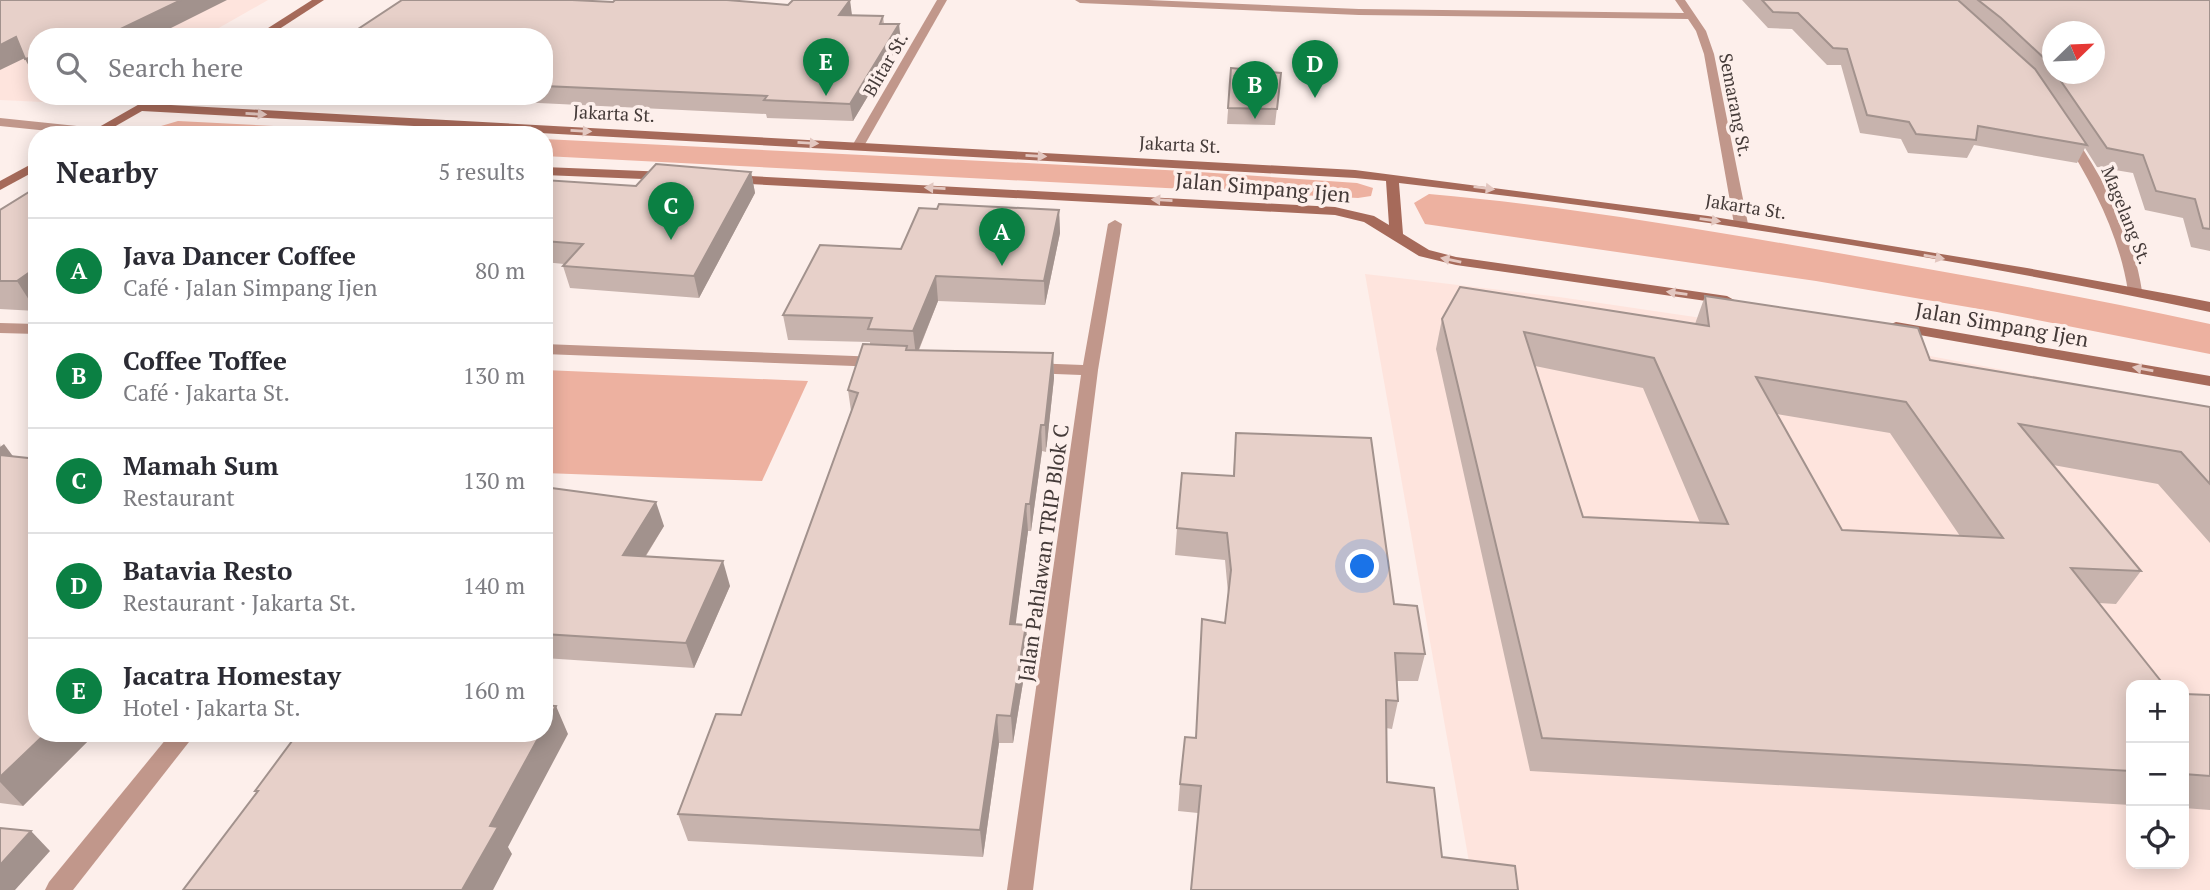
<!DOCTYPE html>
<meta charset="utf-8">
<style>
:root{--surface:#fff;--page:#f2f2f3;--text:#2b2b33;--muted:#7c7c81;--line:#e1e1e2;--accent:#0b8043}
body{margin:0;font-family:"PT Serif",serif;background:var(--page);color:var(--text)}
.controls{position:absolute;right:21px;bottom:21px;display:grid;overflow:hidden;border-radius:14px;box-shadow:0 4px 18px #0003}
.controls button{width:63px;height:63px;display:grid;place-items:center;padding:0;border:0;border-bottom:2px solid var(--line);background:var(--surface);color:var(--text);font:35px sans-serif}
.compass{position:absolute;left:2042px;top:21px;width:63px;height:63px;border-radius:50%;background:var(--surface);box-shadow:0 4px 18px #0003;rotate:67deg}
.you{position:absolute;left:1363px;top:567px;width:24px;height:24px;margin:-18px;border:5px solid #fff;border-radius:50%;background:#1a73e8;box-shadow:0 0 0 10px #1a73e833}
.badge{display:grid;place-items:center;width:46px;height:46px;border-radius:50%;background:var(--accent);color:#fff;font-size:23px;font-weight:700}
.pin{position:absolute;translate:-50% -58px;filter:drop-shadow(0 2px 4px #0008)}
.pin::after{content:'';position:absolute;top:37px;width:24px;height:21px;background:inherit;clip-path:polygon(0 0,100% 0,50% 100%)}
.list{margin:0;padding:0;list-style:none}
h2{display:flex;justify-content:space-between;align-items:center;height:91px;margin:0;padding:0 28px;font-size:30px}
h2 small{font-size:23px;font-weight:400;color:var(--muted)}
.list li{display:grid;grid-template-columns:46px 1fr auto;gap:21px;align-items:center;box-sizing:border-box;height:105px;padding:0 28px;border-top:2px solid var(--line)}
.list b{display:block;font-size:26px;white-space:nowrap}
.list p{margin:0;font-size:23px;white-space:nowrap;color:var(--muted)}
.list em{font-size:23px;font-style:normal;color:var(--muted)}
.icon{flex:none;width:38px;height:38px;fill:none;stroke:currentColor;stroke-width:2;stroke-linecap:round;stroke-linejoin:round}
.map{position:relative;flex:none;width:2210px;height:890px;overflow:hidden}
.search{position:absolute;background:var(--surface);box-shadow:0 4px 18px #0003;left:28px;top:28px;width:525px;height:77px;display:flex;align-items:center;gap:18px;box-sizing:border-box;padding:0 24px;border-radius:28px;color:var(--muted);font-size:26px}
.panel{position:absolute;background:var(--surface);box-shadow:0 4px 18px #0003;left:28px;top:126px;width:525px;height:616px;border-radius:28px}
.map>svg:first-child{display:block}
</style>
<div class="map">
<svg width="2210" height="890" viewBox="0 0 2210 890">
<rect width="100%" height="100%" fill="#fdefeb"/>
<g fill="#fee4dd" fill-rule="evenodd">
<path d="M 0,0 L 268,0 L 203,37 L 37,37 L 37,96 L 98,96 L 85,104 L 0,100 Z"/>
<path d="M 1365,274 L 1559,297 L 1830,337 L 2210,409 L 2210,890 L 1474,890 ZM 2131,685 L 2184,685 L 2184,864 L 2131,864 Z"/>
</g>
<g fill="#edb1a0">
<path d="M 178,121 L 449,135 L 156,135 L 151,129 Z"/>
<path d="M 544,139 L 1185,171 L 1357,183 L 1373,188 L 1371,196 L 1358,198 L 544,156 Z"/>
<path d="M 1429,194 C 1569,206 1706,230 1844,254 C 1967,276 2089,297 2210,324 L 2210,354 L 1997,312 L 1816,281 L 1425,224 L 1414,203 Z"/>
<path d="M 544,370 L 808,381 L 762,481 L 544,473 Z"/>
</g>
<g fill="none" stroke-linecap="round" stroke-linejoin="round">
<g fill="#c1978b" fill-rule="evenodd">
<path d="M 937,0 L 947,0 L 864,146 L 854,149 L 852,146 Z"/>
<path d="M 1075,0 L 1148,0 L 1359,9 L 1684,13 L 1675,0 L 1685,0 L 1706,31 L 1714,54 L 1748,224 L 1741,228 L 1734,224 L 1704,54 L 1696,31 L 1688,19 L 1359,15 L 1080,3 Z"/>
<path d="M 0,118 L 96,128 L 102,132 L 99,135 L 88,135 L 0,126 Z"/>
<path d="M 2069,133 L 2073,134 C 2106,183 2133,233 2142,291 L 2140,294 L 2130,294 L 2128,291 C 2119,234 2093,185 2063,137 Z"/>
<path d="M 1115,220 L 1122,224 L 1098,370 L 1033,890 L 1007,890 L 1081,375 L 1030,373 L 1022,368 L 1030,363 L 1083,365 L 1108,224 Z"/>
<path d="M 0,323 L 37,324 L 37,334 L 0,333 Z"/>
<path d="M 544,344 L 880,357 L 888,362 L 880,367 L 544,354 Z"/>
<path d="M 171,733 L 196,733 L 73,890 L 45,890 L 49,882 Z"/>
</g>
<g fill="#a66a5a" fill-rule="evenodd">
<path d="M 312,0 L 324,0 L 267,37 L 254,37 Z"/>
<path d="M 150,98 L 156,101 L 153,104 L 1355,170 L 1708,216 L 2027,268 L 2174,295 L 2210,302 L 2210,312 C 1944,255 1669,214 1399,183 L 1403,234 L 1429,250 L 1456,257 L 1727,296 L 1734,300 L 1727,304 L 1456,265 L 1419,256 L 1364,222 L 1335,215 L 731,183 L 725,179 L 731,175 L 1335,207 L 1374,216 L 1389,225 L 1386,181 L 1355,178 L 142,111 L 100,135 L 85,135 Z"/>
<path d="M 37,161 L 37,170 L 0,190 L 0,181 Z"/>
<path d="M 544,167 L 668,172 L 674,176 L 668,180 L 544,175 Z"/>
<path d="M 1896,322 L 2210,376 L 2210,386 L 1891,330 L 1888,327 L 1891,324 Z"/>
</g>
</g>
<g fill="#c7b3ad" fill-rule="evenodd">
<path d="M 1742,0 L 2210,0 L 2210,251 L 2191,247 L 2183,218 L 2145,210 L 2133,173 L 2097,167 L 2085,148 L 2077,163 L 1974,145 L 1967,158 L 1908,153 L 1901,139 L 1860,133 L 1841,65 L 1827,65 L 1792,29 L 1768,28 ZM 2053,32 L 2095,74 L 2053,74 Z"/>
<path d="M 852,16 L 883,16 L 884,24 L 901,41 L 853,121 L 767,118 L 766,114 L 455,99 L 450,103 L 378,100 L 376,96 L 544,96 L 544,37 Z"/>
<path d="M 1231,68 L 1281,73 L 1275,125 L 1227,124 Z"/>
<path d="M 751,172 L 755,193 L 699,298 L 570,288 L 563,266 L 564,264 L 544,262 L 544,180 L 636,186 Z"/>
<path d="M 937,209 L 1059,210 L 1060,233 L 1045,305 L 938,301 L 919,350 L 1053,353 L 1054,378 L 1046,452 L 1042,451 L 1031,531 L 1028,531 L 1015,625 L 1028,652 L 1013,743 L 999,743 L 983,857 L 688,841 L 678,814 L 741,715 L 851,411 L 848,390 L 870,344 L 870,342 L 788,340 L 783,315 L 901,249 Z"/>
<path d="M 0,210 L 36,311 L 0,309 Z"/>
<path d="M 1705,296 L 1930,360 L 2210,407 L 2210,543 L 2158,484 L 2053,465 L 2141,571 L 2116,604 L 2099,603 L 2131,685 L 2131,805 L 1530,771 L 1436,349 L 1442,319 L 1695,324 ZM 1535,366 L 1643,388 L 1700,523 L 1583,517 ZM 1777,414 L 1890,433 L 1960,536 L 1842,530 Z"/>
<path d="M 1236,433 L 1394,604 L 1425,654 L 1418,681 L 1397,681 L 1398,701 L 1392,729 L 1386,728 L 1387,782 L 1442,857 L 1518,890 L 1198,813 L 1178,811 L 1180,784 L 1196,738 L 1202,619 L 1225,623 L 1228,593 L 1225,560 L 1175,555 L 1177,528 L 1233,476 Z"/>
<path d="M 0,443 L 37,733 L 96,733 L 23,806 L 0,803 Z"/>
<path d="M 544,487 L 664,526 L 646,556 L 730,586 L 694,668 L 544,658 Z"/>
<path d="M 2184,694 L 2210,695 L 2210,810 L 2184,808 Z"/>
</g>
<g fill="#a2928d">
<path d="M 181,0 L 227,0 L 153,37 L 104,37 Z"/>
<path d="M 850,0 L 852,15 L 839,15 Z"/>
<path d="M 899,24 L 901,41 L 853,121 L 850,104 Z"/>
<path d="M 16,37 L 27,57 L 0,70 L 0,45 Z"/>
<path d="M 37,56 L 37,79 L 36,79 L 25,59 Z"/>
<path d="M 448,96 L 454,96 L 455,99 L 450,103 Z"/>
<path d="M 751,172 L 755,193 L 699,298 L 694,276 Z"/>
<path d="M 1059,210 L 1060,233 L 1045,305 L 1044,281 Z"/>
<path d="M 37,267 L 37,310 L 36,311 L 17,281 Z"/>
<path d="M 936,276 L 938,301 L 916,356 L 913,331 Z"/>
<path d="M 1053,353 L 1054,378 L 1046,452 L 1045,425 Z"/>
<path d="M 1041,425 L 1042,451 L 1031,531 L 1030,504 Z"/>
<path d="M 4,444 L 23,470 L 0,466 L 0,447 Z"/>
<path d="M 656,502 L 664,526 L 631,579 L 623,555 Z"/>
<path d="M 1026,504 L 1028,531 L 1012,652 L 1010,624 Z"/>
<path d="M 723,561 L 730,586 L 694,668 L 686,643 Z"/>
<path d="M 1026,625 L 1028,652 L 1013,743 L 1011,716 Z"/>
<path d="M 556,706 L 568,734 L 508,847 L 512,854 L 493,890 L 462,890 L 490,826 L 541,733 L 544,733 L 544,728 Z"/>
<path d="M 997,715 L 999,743 L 983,857 L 980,830 Z"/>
<path d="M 46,733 L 96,733 L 23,806 L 0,782 L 0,777 Z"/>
<path d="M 31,831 L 50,851 L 15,890 L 0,890 L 0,865 Z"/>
</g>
<g fill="#e7d0c9" stroke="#a2928d" stroke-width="2" fill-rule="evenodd">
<path d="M 0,0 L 181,0 L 104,37 L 37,37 L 37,56 L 25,59 L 16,37 L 0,45 Z"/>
<path d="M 402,0 L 572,0 L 613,2 L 615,0 L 727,0 L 788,5 L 793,0 L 850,0 L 839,15 L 883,16 L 880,24 L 899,24 L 850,104 L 764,100 L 767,96 L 544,86 L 544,37 L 346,37 Z"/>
<path d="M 1762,0 L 1958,0 L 2035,69 L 2087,145 L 1978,126 L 1976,140 L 1916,134 L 1909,122 L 1867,115 L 1847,49 L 1833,48 L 1798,13 L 1773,12 Z"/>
<path d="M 1978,0 L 2210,0 L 2210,229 L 2203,228 L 2195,199 L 2156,191 L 2143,155 L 2107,148 L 2056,74 L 2095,74 L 2095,32 L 2053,32 L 2053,69 L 2047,61 L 2001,18 Z"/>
<path d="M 1231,68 L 1281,73 L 1277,109 L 1228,108 Z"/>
<path d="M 656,164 L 751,172 L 694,276 L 563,266 L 583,244 L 544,241 L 544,180 L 636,186 Z"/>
<path d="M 37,187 L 37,267 L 17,281 L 0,281 L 0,210 Z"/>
<path d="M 939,204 L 1059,210 L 1044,281 L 936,276 L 913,331 L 868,329 L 872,318 L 783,315 L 820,245 L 901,249 L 919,208 L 937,209 Z"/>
<path d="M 1460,287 L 1709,326 L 1705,296 L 1918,328 L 1930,360 L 2210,407 L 2210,484 L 2181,452 L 2019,424 L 2141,571 L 2071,568 L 2164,685 L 2131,685 L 2131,771 L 1542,738 L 1442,319 ZM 1524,332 L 1654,358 L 1728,524 L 1583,517 ZM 1756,377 L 1906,402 L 2003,538 L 1842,530 Z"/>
<path d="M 863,344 L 907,346 L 906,350 L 1053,353 L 1045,425 L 1041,425 L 1030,504 L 1026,504 L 1010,624 L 1026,625 L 1011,716 L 997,715 L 980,830 L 678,814 L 716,714 L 741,715 L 858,393 L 848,390 Z"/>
<path d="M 1236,433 L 1371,438 L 1394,604 L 1417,606 L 1425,654 L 1395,653 L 1398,701 L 1386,700 L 1387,782 L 1434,788 L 1442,857 L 1515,866 L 1518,890 L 1191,890 L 1201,786 L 1180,784 L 1185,737 L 1196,738 L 1202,619 L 1225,623 L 1231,570 L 1227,533 L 1177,528 L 1182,473 L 1234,476 Z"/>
<path d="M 0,455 L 37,459 L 37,733 L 46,733 L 0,777 Z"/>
<path d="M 544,487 L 656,502 L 623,555 L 723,561 L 686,643 L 544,634 Z"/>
<path d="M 2184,694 L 2210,695 L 2210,776 L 2184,774 Z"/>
<path d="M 544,705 L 556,706 L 544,728 Z"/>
<path d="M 298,733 L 541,733 L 490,826 L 498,827 L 462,890 L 183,890 L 258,791 L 255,791 Z"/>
<path d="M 0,828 L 31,831 L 0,865 Z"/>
</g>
<defs><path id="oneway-solid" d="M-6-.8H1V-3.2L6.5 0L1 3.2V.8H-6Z" transform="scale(1.75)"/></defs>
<g fill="#e3c7c0">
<use href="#oneway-solid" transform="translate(256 114) rotate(3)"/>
<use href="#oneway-solid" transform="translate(581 131) rotate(3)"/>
<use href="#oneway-solid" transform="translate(808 143) rotate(3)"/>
<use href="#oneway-solid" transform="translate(1036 156) rotate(3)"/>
<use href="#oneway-solid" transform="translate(935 188) rotate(-177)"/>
<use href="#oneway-solid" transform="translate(1484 188) rotate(7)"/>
<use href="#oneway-solid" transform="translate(1162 200) rotate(-177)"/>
<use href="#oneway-solid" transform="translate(1710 220) rotate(8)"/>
<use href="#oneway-solid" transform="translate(1934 257) rotate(10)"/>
<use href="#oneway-solid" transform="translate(1451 260) rotate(-168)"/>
<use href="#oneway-solid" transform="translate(1677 293) rotate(-172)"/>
<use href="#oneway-solid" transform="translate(2143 369) rotate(-170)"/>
</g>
<g text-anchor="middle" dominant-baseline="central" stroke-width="7" stroke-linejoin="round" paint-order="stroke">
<g font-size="18" fill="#443a38" stroke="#fdefeb">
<text transform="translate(885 64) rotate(-60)">Blitar St.</text>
<text transform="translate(1736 105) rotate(79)">Semarang St.</text>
<text transform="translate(614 113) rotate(3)">Jakarta St.</text>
<text transform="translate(1180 144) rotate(3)">Jakarta St.</text>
<text transform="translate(1746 206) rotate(9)">Jakarta St.</text>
<text transform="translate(2127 215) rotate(68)">Magelang St.</text>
</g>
<g font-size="21" fill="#443a38" stroke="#fdefeb">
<text transform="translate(1263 187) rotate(5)">Jalan Simpang Ijen</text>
<text transform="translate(2002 324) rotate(10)">Jalan Simpang Ijen</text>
<text transform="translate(1043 553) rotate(-82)">Jalan Pahlawan TRIP Blok C</text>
</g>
</g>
</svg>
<div class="controls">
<button>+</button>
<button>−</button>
<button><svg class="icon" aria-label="locate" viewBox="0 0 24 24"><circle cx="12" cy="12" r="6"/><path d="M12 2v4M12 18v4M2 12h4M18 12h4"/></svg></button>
</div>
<svg class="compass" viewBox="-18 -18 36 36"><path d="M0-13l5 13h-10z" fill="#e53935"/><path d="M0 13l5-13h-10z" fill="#7c7c81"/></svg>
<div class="you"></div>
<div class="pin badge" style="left:1002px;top:266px">A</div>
<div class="pin badge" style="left:1255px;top:119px">B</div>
<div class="pin badge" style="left:671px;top:240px">C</div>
<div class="pin badge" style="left:1315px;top:98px">D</div>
<div class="pin badge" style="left:826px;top:96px">E</div>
<div class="search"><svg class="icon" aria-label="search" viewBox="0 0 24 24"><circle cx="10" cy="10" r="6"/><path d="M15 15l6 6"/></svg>Search here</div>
<section class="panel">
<h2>Nearby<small>5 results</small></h2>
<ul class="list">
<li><span class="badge">A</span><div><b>Java Dancer Coffee</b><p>Café · Jalan Simpang Ijen</p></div><em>80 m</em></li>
<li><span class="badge">B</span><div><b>Coffee Toffee</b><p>Café · Jakarta St.</p></div><em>130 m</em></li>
<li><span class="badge">C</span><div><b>Mamah Sum</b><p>Restaurant</p></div><em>130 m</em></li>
<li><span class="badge">D</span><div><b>Batavia Resto</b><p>Restaurant · Jakarta St.</p></div><em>140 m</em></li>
<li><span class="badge">E</span><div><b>Jacatra Homestay</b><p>Hotel · Jakarta St.</p></div><em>160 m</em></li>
</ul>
</section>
</div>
